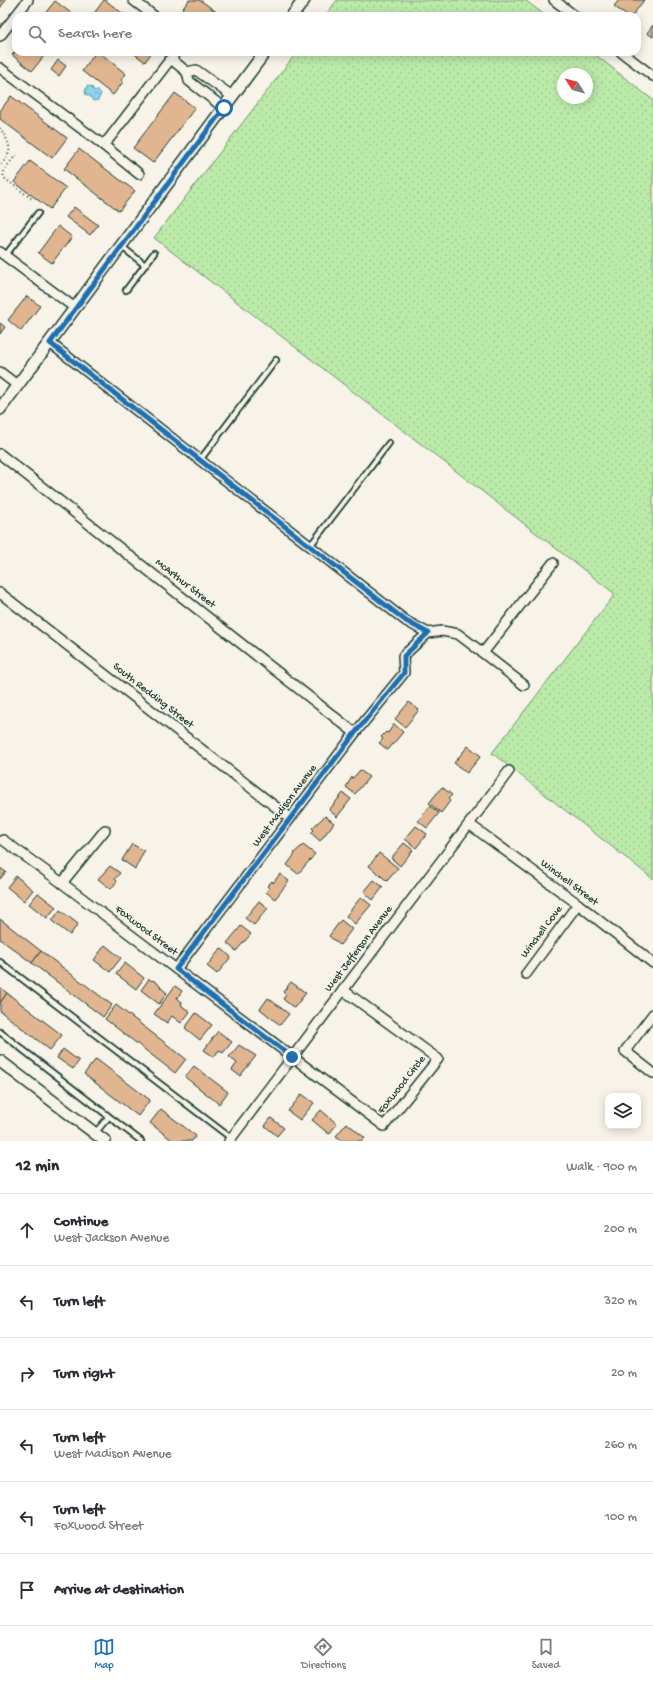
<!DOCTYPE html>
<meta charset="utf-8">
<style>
:root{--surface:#fff;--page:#f2f2f3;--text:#2b2b33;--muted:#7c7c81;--line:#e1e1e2;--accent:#1f6fb2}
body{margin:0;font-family:"Gochi Hand",sans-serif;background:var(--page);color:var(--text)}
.controls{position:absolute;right:12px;bottom:12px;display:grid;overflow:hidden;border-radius:8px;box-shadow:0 2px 10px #0003}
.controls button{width:36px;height:36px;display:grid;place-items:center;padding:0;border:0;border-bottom:1px solid var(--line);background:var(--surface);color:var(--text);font:20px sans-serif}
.compass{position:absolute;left:557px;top:68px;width:36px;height:36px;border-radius:50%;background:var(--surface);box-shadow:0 2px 10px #0003;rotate:307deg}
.stop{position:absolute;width:12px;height:12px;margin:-9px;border:3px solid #1f6fb2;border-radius:50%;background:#fff}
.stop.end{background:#1f6fb2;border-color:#fff;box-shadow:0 1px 4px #0008}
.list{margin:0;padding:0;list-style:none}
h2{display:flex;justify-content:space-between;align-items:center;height:52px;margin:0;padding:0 16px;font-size:17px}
h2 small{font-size:13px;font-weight:400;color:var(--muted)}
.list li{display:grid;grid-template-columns:26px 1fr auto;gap:12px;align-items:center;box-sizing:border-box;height:72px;padding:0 16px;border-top:1px solid var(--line)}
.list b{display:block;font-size:15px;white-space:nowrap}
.list p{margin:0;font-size:13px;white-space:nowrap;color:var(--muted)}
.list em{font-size:13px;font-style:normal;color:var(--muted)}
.icon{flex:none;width:22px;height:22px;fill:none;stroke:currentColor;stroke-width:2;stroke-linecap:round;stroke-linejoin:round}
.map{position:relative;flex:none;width:653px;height:1141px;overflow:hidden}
.search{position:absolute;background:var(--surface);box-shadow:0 2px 10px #0003;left:12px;right:12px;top:12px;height:44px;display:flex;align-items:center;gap:10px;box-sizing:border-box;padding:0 14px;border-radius:12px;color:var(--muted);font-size:15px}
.sheet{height:484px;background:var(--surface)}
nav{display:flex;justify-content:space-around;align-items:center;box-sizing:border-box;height:56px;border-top:1px solid var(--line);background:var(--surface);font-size:11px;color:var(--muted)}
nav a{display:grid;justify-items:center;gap:2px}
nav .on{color:var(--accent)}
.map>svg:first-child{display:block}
</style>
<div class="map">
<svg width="653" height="1141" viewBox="0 0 653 1141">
<defs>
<pattern id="green-dots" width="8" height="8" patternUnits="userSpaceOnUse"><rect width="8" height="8" fill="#bbeaa9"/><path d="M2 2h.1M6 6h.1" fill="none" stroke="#a0ca92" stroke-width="1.8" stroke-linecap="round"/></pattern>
<pattern id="water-ripples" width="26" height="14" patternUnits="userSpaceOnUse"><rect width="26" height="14" fill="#8bd5ec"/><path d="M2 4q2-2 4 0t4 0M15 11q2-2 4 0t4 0" fill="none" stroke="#71aec0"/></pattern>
</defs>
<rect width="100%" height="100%" fill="#f7f3e8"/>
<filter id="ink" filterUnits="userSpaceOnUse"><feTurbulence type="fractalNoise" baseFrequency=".025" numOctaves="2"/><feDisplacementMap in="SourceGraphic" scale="8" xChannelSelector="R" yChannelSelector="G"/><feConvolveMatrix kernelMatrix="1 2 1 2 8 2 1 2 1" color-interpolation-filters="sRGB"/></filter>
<g filter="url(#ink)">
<g fill="url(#green-dots)" stroke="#6d946e" fill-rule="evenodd">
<path d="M 337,0 L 525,0 L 546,16 L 325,16 Z"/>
<path d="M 297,52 L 592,52 L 653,100 L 653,879 L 492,753 L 615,594 L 154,238 ZM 563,74 L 587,74 L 587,98 L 563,98 Z"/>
</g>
<path fill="url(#water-ripples)" stroke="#6098a2" d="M 87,86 L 92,87 L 93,90 L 99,91 L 101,94 L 98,100 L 93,101 L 90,96 L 86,95 L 85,91 Z"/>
<g fill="#e0b590" stroke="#1f3d34">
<path d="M 0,0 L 6,0 L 0,8 Z"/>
<path d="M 104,0 L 105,0 L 126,16 L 92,16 Z"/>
<path d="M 189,0 L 200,0 L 222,16 L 180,16 L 178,15 Z"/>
<path d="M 619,0 L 644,0 L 632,16 L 627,16 L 614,6 Z"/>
<path d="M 55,1 L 75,16 L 43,16 Z"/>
<path d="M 653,25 L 653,37 L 647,33 Z"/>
<path d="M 16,51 L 16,52 L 47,52 L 32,71 L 12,55 Z"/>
<path d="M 96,52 L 99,52 L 126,74 L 121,80 L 123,82 L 113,95 L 82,71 Z"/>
<path d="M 132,52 L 152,52 L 145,62 Z"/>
<path d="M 58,60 L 66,66 L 59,76 L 51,70 Z"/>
<path d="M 175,93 L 195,108 L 153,163 L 133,148 Z"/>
<path d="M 11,96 L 67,138 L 52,158 L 0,119 L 0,111 Z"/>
<path d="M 79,149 L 135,191 L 119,211 L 64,169 Z"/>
<path d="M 30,161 L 66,188 L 50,209 L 14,182 Z"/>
<path d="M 74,207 L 98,225 L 90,235 L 66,217 Z"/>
<path d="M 58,226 L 72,237 L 52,263 L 38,253 Z"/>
<path d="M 27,296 L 40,306 L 21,331 L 8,320 Z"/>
<path d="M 0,323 L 5,327 L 0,334 Z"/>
<path d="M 409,702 L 419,710 L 405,727 L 395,719 Z"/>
<path d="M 394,724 L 403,732 L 388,750 L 379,743 L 383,739 L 381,737 L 386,732 L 388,733 Z"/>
<path d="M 468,746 L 481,756 L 467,773 L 454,763 Z"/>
<path d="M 360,770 L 369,777 L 355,794 L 346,787 L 352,777 L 353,778 Z"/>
<path d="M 442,787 L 452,795 L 448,799 L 450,801 L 441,813 L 429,803 Z"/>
<path d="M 343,793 L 351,799 L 337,817 L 329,810 Z"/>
<path d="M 430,806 L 439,813 L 427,828 L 418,821 Z"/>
<path d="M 325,816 L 334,823 L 320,841 L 311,833 L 314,830 L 312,828 Z"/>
<path d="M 416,826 L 427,834 L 416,848 L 405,839 Z"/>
<path d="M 404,843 L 413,850 L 400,866 L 391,858 Z"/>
<path d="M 132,844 L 144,851 L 135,869 L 122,860 Z"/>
<path d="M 303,845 L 315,854 L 298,874 L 287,865 L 295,854 L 294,853 Z"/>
<path d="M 379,853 L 398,868 L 387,881 L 369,866 Z"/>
<path d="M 110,866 L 120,873 L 115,879 L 117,881 L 111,889 L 98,879 Z"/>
<path d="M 0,868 L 6,872 L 0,879 Z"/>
<path d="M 280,874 L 289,881 L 275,899 L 266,892 L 269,888 L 267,886 L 272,881 L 273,883 Z"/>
<path d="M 16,876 L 33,890 L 24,901 L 7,887 Z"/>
<path d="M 374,880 L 383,887 L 373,900 L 364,892 Z"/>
<path d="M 38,893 L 56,907 L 47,918 L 29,904 Z"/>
<path d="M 361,897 L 371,905 L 355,924 L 346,916 Z"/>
<path d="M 259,901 L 268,908 L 254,925 L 245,918 Z"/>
<path d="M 60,910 L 78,924 L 70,935 L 52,921 Z"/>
<path d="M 0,919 L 41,951 L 32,963 L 0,939 Z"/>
<path d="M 341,920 L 352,929 L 340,945 L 329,936 Z"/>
<path d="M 241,926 L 251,934 L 236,951 L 227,943 Z"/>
<path d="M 105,945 L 121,958 L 110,972 L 94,960 Z"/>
<path d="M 221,948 L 231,957 L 217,974 L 207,966 Z"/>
<path d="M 41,951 L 112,1005 L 103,1017 L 32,963 Z"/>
<path d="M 125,963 L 144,978 L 136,989 L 116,974 Z"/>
<path d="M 149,979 L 152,981 L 153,980 L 161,986 L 160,987 L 167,993 L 159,1004 L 141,990 Z"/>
<path d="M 291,982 L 306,993 L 294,1008 L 283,999 L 286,995 L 283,992 Z"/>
<path d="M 175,986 L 182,991 L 177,998 L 182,1002 L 181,1005 L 190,1012 L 181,1023 L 172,1016 L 167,1023 L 154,1014 Z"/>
<path d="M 0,987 L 7,993 L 0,1003 Z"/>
<path d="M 7,993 L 62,1035 L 50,1050 L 0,1011 L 0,1003 Z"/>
<path d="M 268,998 L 289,1014 L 280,1025 L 260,1009 Z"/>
<path d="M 116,1005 L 186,1059 L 175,1073 L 105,1019 Z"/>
<path d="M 196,1013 L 212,1025 L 200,1040 L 185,1028 Z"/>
<path d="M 218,1031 L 232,1042 L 223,1053 L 219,1050 L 214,1057 L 204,1050 Z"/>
<path d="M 239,1045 L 256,1056 L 240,1076 L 232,1070 L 237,1063 L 229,1057 Z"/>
<path d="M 63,1049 L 79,1061 L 73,1069 L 57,1058 Z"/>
<path d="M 96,1059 L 150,1100 L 138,1116 L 84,1074 Z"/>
<path d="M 194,1066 L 228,1092 L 219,1104 L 185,1077 Z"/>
<path d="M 302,1094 L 314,1103 L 300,1120 L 288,1111 Z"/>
<path d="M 161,1109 L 196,1136 L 192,1141 L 173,1141 L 150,1123 Z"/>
<path d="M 321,1110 L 337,1124 L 329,1134 L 312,1120 Z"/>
<path d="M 271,1118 L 284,1128 L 277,1136 L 265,1126 Z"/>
<path d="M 347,1123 L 365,1138 L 362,1141 L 343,1141 L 336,1136 Z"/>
</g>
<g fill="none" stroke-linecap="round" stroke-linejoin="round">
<g stroke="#1f3d34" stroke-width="8">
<g id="service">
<path d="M 121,246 L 145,265 L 126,290"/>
<path d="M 5,256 L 38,213"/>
<path d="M 145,265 L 154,253"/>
<path d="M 200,460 L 276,360"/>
<path d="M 310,546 L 389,443"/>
<path d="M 0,962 L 231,1138"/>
<path d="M 0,1032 L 107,1115 L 107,1119 L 95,1133"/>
<path d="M 107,1115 L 141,1141"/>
</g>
</g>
<g stroke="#1f3d34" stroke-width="12">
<g id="minor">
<path d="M 133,0 L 154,16"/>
<path d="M 554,0 L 575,16"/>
<path d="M 0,36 L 28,0"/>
<path d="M 621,52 L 653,76"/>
<path d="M 171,59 L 187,72"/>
<path d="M 0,68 L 102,144 L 108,140 L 176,52"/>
<path d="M 224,108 L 189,81 L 187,72 L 196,70 L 232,96"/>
<path d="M 102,144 L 139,174"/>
<path d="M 0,252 L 75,308"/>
<path d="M 50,343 L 406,621 L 428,633 L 442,631 L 458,634 L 483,653 L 553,563"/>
<path d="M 0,372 L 17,385"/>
<path d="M 0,454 L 355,733"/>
<path d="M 0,593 L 290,818"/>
<path d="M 483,653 L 524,685"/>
<path d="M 469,824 L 578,904 L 653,963"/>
<path d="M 3,840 L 62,883 L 384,1126 L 438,1059 L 343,990"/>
<path d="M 62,883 L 105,830"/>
<path d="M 176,969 L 355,733 L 404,673 L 403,656 L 428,633"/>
<path d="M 526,974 L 578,904"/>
<path d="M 653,1014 L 625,1051 L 653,1073"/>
<path d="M 229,1141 L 509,771"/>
</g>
</g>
<g stroke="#1f3d34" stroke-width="14">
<g id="tertiary">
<path d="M 292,16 L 304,0"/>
<path d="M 0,409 L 265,52"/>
<path d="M 0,1061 L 105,1141"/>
</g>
</g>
<g stroke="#1f3d34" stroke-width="2" stroke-dasharray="1 3" stroke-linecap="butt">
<path d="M 0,128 C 4,134 11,145 9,152 C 8,157 3,162 0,165"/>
<path d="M 16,155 C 11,162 1,170 4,178 L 32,199"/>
</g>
<use href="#service" stroke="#f7f3e8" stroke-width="4.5"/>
<use href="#minor" stroke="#f7f3e8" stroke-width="9"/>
<use href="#tertiary" stroke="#f7f3e8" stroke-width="11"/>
</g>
</g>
<g fill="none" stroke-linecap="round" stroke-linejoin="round" filter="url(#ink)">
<path stroke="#1f6fb2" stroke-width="5" d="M 224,108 L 50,343 L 406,621 L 428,633 L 404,656 L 404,673 L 355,733 L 176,969 L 292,1057"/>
</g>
<g text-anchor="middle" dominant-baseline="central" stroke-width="3.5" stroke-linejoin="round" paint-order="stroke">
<g font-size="11" fill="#1f3d34" stroke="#f7f3e8">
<text transform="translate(185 584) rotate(38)">McArthur Street</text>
<text transform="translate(153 696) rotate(38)">South Redding Street</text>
<text transform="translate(285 806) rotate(-53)">West Madison Avenue</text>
<text transform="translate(569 883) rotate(37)">Winchell Street</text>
<text transform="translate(146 931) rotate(37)">Foxwood Street</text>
<text transform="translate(542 932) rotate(-53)">Winchell Cove</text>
<text transform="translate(359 949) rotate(-53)">West Jefferson Avenue</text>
<text transform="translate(402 1085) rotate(-52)">Foxwood Circle</text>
</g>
</g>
</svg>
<div class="controls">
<button><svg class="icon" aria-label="layers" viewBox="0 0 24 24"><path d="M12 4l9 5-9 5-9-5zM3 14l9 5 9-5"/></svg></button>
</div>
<svg class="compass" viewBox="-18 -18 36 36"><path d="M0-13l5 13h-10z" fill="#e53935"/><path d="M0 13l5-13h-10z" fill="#7c7c81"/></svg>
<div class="stop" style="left:224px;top:108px"></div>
<div class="stop end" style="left:292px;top:1057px"></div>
<div class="search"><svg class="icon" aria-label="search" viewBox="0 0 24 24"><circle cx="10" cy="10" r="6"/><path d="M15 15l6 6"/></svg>Search here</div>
</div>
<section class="sheet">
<h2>12 min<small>Walk · 900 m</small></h2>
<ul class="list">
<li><svg class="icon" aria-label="ahead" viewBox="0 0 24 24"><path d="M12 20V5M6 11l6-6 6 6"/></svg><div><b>Continue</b><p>West Jackson Avenue</p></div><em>200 m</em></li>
<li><svg class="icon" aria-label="left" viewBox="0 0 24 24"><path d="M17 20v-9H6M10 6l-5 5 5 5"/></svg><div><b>Turn left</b></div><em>320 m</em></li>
<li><svg class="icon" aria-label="right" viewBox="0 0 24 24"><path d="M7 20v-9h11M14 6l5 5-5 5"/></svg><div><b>Turn right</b></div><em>20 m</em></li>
<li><svg class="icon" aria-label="left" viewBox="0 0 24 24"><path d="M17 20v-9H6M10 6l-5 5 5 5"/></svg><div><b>Turn left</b><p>West Madison Avenue</p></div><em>260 m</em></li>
<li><svg class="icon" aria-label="left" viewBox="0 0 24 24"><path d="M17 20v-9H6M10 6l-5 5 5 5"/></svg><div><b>Turn left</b><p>Foxwood Street</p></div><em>100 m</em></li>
<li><svg class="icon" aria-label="arrive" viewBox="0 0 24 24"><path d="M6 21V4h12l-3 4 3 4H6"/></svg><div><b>Arrive at destination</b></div></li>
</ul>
</section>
<nav>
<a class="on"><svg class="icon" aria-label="map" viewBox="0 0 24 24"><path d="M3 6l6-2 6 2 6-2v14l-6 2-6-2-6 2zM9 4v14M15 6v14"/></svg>Map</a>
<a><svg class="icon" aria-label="directions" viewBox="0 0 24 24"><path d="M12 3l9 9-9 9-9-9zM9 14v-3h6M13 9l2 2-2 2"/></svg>Directions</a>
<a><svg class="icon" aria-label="saved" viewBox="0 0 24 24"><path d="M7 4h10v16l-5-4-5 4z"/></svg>Saved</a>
</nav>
